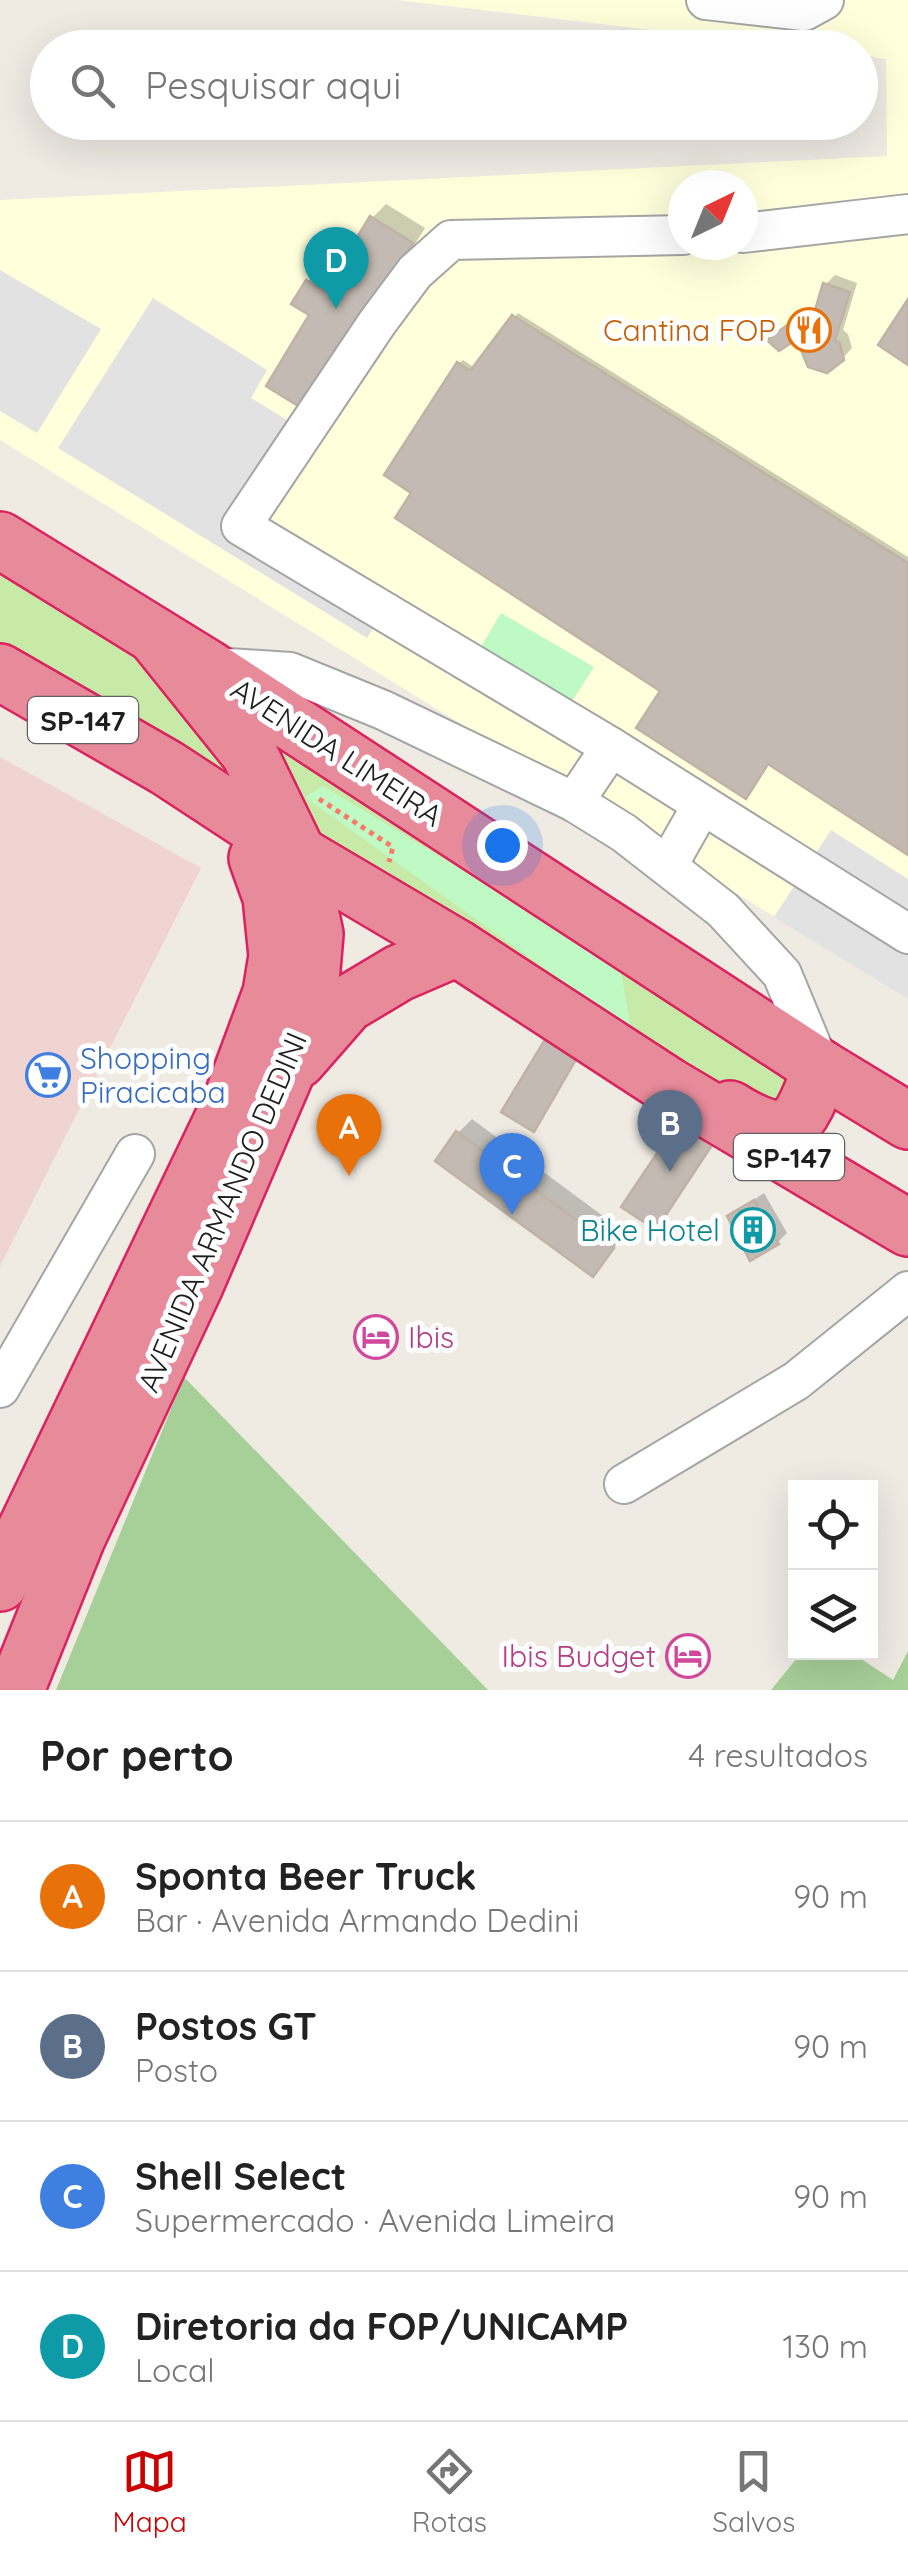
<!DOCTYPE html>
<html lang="pt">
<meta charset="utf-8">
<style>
:root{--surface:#fff;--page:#f6f6f6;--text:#222;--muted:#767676;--line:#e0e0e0;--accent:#cb0200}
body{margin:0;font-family:Quicksand,sans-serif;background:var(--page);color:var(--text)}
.controls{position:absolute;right:30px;bottom:30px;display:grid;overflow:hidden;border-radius:0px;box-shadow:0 10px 40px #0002}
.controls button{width:90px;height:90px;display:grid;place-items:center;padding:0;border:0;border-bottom:2px solid var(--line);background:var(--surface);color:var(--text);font:50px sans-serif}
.compass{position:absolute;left:668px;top:170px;width:90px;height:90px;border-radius:50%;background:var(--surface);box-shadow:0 10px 40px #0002;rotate:43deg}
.you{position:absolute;left:502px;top:845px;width:35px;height:35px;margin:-25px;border:8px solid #fff;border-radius:50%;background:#1a73e8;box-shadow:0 0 0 15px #1a73e833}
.badge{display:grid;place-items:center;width:65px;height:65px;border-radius:50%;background:var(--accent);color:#fff;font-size:32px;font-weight:700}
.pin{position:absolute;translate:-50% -82px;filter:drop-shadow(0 2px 5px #0008)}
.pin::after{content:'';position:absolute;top:52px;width:35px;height:30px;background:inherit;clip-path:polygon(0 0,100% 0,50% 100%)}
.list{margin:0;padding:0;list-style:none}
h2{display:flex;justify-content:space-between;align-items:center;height:130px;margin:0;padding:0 40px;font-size:42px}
h2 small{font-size:32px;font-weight:400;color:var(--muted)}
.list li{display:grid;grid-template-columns:65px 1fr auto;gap:30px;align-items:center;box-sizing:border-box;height:150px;padding:0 40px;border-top:2px solid var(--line)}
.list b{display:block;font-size:38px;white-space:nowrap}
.list p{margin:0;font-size:32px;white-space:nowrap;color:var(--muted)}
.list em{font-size:32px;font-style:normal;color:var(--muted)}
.icon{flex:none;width:55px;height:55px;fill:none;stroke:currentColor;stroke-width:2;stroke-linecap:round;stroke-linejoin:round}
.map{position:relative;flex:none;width:908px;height:1690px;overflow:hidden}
.search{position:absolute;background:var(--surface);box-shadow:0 10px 40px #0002;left:30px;right:30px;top:30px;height:110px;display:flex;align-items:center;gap:25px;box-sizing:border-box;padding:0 35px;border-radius:55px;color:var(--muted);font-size:38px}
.sheet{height:730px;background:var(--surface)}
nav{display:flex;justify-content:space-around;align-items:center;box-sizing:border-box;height:140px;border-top:2px solid var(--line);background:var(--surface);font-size:28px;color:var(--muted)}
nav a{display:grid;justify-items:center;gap:5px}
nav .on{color:var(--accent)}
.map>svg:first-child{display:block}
</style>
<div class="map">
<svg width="908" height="1690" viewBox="0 0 908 1690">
<rect width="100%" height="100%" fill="#efebe3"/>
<path fill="#f0d4d2" d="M 0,757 L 201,868 L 0,1266 Z"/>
<path fill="#ffffdc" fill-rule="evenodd" d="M 397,0 L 908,0 L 908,999 L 0,440 L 0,200 L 887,156 L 886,59 L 861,55 L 860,48 L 795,47 ZM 683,185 L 743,185 L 743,245 L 683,245 Z"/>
<path fill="#c8eaa8" d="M 0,540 L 821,1068 L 790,1126 L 0,672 Z"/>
<g fill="#a7cf98">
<path d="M 184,1377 L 488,1690 L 56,1690 Z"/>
<path d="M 908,1651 L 908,1690 L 771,1690 L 801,1653 L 852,1653 L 893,1680 Z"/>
</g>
<g fill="#bffac5">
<path d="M 501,613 L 594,667 L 571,703 L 481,647 Z"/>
<path d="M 323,786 L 620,965 L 631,1030 L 305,797 Z"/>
</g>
<g fill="#e2e2e2">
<path d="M 0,270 L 101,329 L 37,433 L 0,411 Z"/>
<path d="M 153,298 L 267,370 L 251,398 L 305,431 L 251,513 L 384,611 L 367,638 L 58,448 Z"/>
<path d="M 831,830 L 908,879 L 908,999 L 774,917 Z"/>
</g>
<g fill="#0003">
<path d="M 386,204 L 425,228 L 321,395 L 308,281 L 321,268 L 336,276 L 372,218 Z"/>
<path d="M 835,275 L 857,283 L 843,330 L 848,334 L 852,348 L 843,358 L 805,331 L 779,331 L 805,312 L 816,317 L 826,284 Z"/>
<path d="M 518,313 L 908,557 L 908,852 L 663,690 L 415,492 L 459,363 L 463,360 L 475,368 Z"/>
<path d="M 472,1119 L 626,1233 L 593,1274 L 458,1133 Z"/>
<path d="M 764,1193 L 787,1233 L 778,1242 L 730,1216 Z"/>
</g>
<g fill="#c3bbb3" stroke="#c1b2a6" stroke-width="2.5">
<path d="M 370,216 L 413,243 L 308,412 L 266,386 L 309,315 L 291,304 L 306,280 L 324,291 Z"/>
<path d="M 823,283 L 850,292 L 835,340 L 840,343 L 844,360 L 827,373 L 808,367 L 801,350 L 813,337 L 805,334 L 779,351 L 767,340 L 794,320 L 810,327 Z"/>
<path d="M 908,299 L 908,365 L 878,345 Z"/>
<path d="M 512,315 L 908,563 L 908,855 L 768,764 L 746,799 L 636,728 L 660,691 L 395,518 L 411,493 L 384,475 L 457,362 L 470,371 Z"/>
<path d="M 549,1033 L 579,1054 L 534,1132 L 501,1112 Z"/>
<path d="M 684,1113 L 718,1136 L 656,1230 L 621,1207 Z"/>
<path d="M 456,1131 L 614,1248 L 593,1277 L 435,1161 Z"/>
<path d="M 754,1200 L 779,1244 L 750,1261 L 727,1216 Z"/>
</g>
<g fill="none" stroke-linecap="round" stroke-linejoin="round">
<g stroke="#a5a5a5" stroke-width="42">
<g id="minor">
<path d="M 706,0 L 804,11 L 824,0"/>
<path d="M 743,233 L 908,214"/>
<path d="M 213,667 L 290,672 L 383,710 L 574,802 L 624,833 L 723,910 L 782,974 L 821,1068"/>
<path d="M 611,747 L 241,526 L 377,323 L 415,272 L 451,240 L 683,235"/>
<path d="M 574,802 L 611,747 L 908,934"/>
<path d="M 668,865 L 702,805"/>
<path d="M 0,1388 L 135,1154"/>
<path d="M 624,1484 L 796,1381 L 908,1291"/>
</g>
</g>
<g stroke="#db2260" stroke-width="60">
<g id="highway">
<path d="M 0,540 L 206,667 L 821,1068 L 908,1121"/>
<path d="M 0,672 L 167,768 L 298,854 L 457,948 L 669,1086 L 908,1228"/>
<path d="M 298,1060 L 347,1004 L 399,973 L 457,948"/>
<path d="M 730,1109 C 791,1147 799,1127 821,1068"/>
<path d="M 0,1583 L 230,1104 L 271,993 L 277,956 L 271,897 L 257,858"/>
<path d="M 16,1690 L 77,1538 L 196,1283 L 286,1073 L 309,1005 L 315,934 L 298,854 L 249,753 L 155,636"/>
</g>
</g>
<path stroke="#fb7968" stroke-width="5" stroke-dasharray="5 5" stroke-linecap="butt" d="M 319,799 L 393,847 L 389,862"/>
<use href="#minor" stroke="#fff" stroke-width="38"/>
<use href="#highway" stroke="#e78a9a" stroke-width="55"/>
</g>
<defs>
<g id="restaurant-ring" transform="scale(2.25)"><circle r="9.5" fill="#fff" stroke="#e8710a" stroke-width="1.5"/><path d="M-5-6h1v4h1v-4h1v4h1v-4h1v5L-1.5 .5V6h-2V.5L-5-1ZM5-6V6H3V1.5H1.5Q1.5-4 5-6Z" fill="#e8710a"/></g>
<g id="supermarket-ring" transform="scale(2.25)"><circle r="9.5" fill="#fff" stroke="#3f7fe0" stroke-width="1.5"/><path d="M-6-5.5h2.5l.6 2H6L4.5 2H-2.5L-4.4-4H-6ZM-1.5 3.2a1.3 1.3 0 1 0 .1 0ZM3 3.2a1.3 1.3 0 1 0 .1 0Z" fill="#3f7fe0"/></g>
<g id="building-ring" transform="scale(2.25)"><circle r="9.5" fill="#fff" stroke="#0f9aa8" stroke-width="1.5"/><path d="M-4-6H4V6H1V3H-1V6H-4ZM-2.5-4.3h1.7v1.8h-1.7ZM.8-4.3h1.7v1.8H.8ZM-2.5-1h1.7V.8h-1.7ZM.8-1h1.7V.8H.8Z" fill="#0f9aa8"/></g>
<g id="hotel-ring" transform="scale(2.25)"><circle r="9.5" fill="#fff" stroke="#d1479c" stroke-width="1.5"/><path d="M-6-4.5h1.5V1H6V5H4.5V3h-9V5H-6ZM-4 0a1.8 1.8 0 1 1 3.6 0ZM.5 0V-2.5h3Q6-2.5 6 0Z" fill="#d1479c"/></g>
</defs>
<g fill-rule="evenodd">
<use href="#restaurant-ring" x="809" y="330"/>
<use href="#supermarket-ring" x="48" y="1075"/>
<use href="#building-ring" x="753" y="1230"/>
<use href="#hotel-ring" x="376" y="1337"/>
<use href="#hotel-ring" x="688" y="1656"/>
</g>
<g text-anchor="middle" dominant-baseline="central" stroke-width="10" stroke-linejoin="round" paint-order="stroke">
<g fill="#fff" stroke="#626262" stroke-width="2.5">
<rect x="28" y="697" width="110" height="46" rx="8"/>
<rect x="734" y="1134" width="110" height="46" rx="8"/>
</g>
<g font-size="28" font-weight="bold" fill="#1e1e1e">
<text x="83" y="720">SP-147</text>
<text x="789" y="1157">SP-147</text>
</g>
<g font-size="30" fill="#c56008" stroke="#fff" text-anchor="end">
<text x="776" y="330">Cantina FOP</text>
</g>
<g font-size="30" fill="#1e1e1e" stroke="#fff">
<text transform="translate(337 752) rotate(33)">AVENIDA LIMEIRA</text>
<text transform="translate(222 1212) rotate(-67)">AVENIDA ARMANDO DEDINI</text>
</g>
<g font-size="30" fill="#366cbe" stroke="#fff" text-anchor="start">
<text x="80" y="1058">Shopping<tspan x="80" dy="34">Piracicaba</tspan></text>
</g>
<g font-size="30" fill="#0d838f" stroke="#fff" text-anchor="end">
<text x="720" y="1230">Bike Hotel</text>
</g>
<g font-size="30" fill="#b23c85" stroke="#fff" text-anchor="start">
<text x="408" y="1337">Ibis</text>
<text x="656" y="1656" text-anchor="end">Ibis Budget</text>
</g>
</g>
</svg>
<div class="controls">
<button><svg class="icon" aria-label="locate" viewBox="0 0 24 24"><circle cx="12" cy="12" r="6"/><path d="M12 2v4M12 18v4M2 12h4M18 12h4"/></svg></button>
<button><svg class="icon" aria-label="layers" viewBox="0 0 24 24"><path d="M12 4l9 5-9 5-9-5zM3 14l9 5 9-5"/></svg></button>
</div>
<svg class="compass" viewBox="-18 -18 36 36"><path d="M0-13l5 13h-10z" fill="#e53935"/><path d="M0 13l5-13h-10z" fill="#767676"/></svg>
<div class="you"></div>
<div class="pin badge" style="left:349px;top:1176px;background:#e8710a">A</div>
<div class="pin badge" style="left:670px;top:1172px;background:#5c6f8a">B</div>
<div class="pin badge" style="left:512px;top:1215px;background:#3f7fe0">C</div>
<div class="pin badge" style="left:336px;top:309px;background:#0f9aa8">D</div>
<div class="search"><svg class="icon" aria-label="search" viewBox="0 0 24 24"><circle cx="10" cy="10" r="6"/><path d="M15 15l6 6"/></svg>Pesquisar aqui</div>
</div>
<section class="sheet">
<h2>Por perto<small>4 resultados</small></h2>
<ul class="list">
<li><span class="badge" style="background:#e8710a">A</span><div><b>Sponta Beer Truck</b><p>Bar · Avenida Armando Dedini</p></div><em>90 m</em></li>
<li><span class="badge" style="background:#5c6f8a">B</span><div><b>Postos GT</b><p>Posto</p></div><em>90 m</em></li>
<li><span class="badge" style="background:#3f7fe0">C</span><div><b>Shell Select</b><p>Supermercado · Avenida Limeira</p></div><em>90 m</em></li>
<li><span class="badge" style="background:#0f9aa8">D</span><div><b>Diretoria da FOP/UNICAMP</b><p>Local</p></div><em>130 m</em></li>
</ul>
</section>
<nav>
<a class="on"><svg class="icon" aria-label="map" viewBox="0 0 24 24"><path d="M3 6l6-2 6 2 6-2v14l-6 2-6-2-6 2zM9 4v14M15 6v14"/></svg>Mapa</a>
<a><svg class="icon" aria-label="directions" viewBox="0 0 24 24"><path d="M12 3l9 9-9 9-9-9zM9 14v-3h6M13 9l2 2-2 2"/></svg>Rotas</a>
<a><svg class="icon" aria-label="saved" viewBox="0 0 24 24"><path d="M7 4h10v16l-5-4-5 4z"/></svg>Salvos</a>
</nav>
